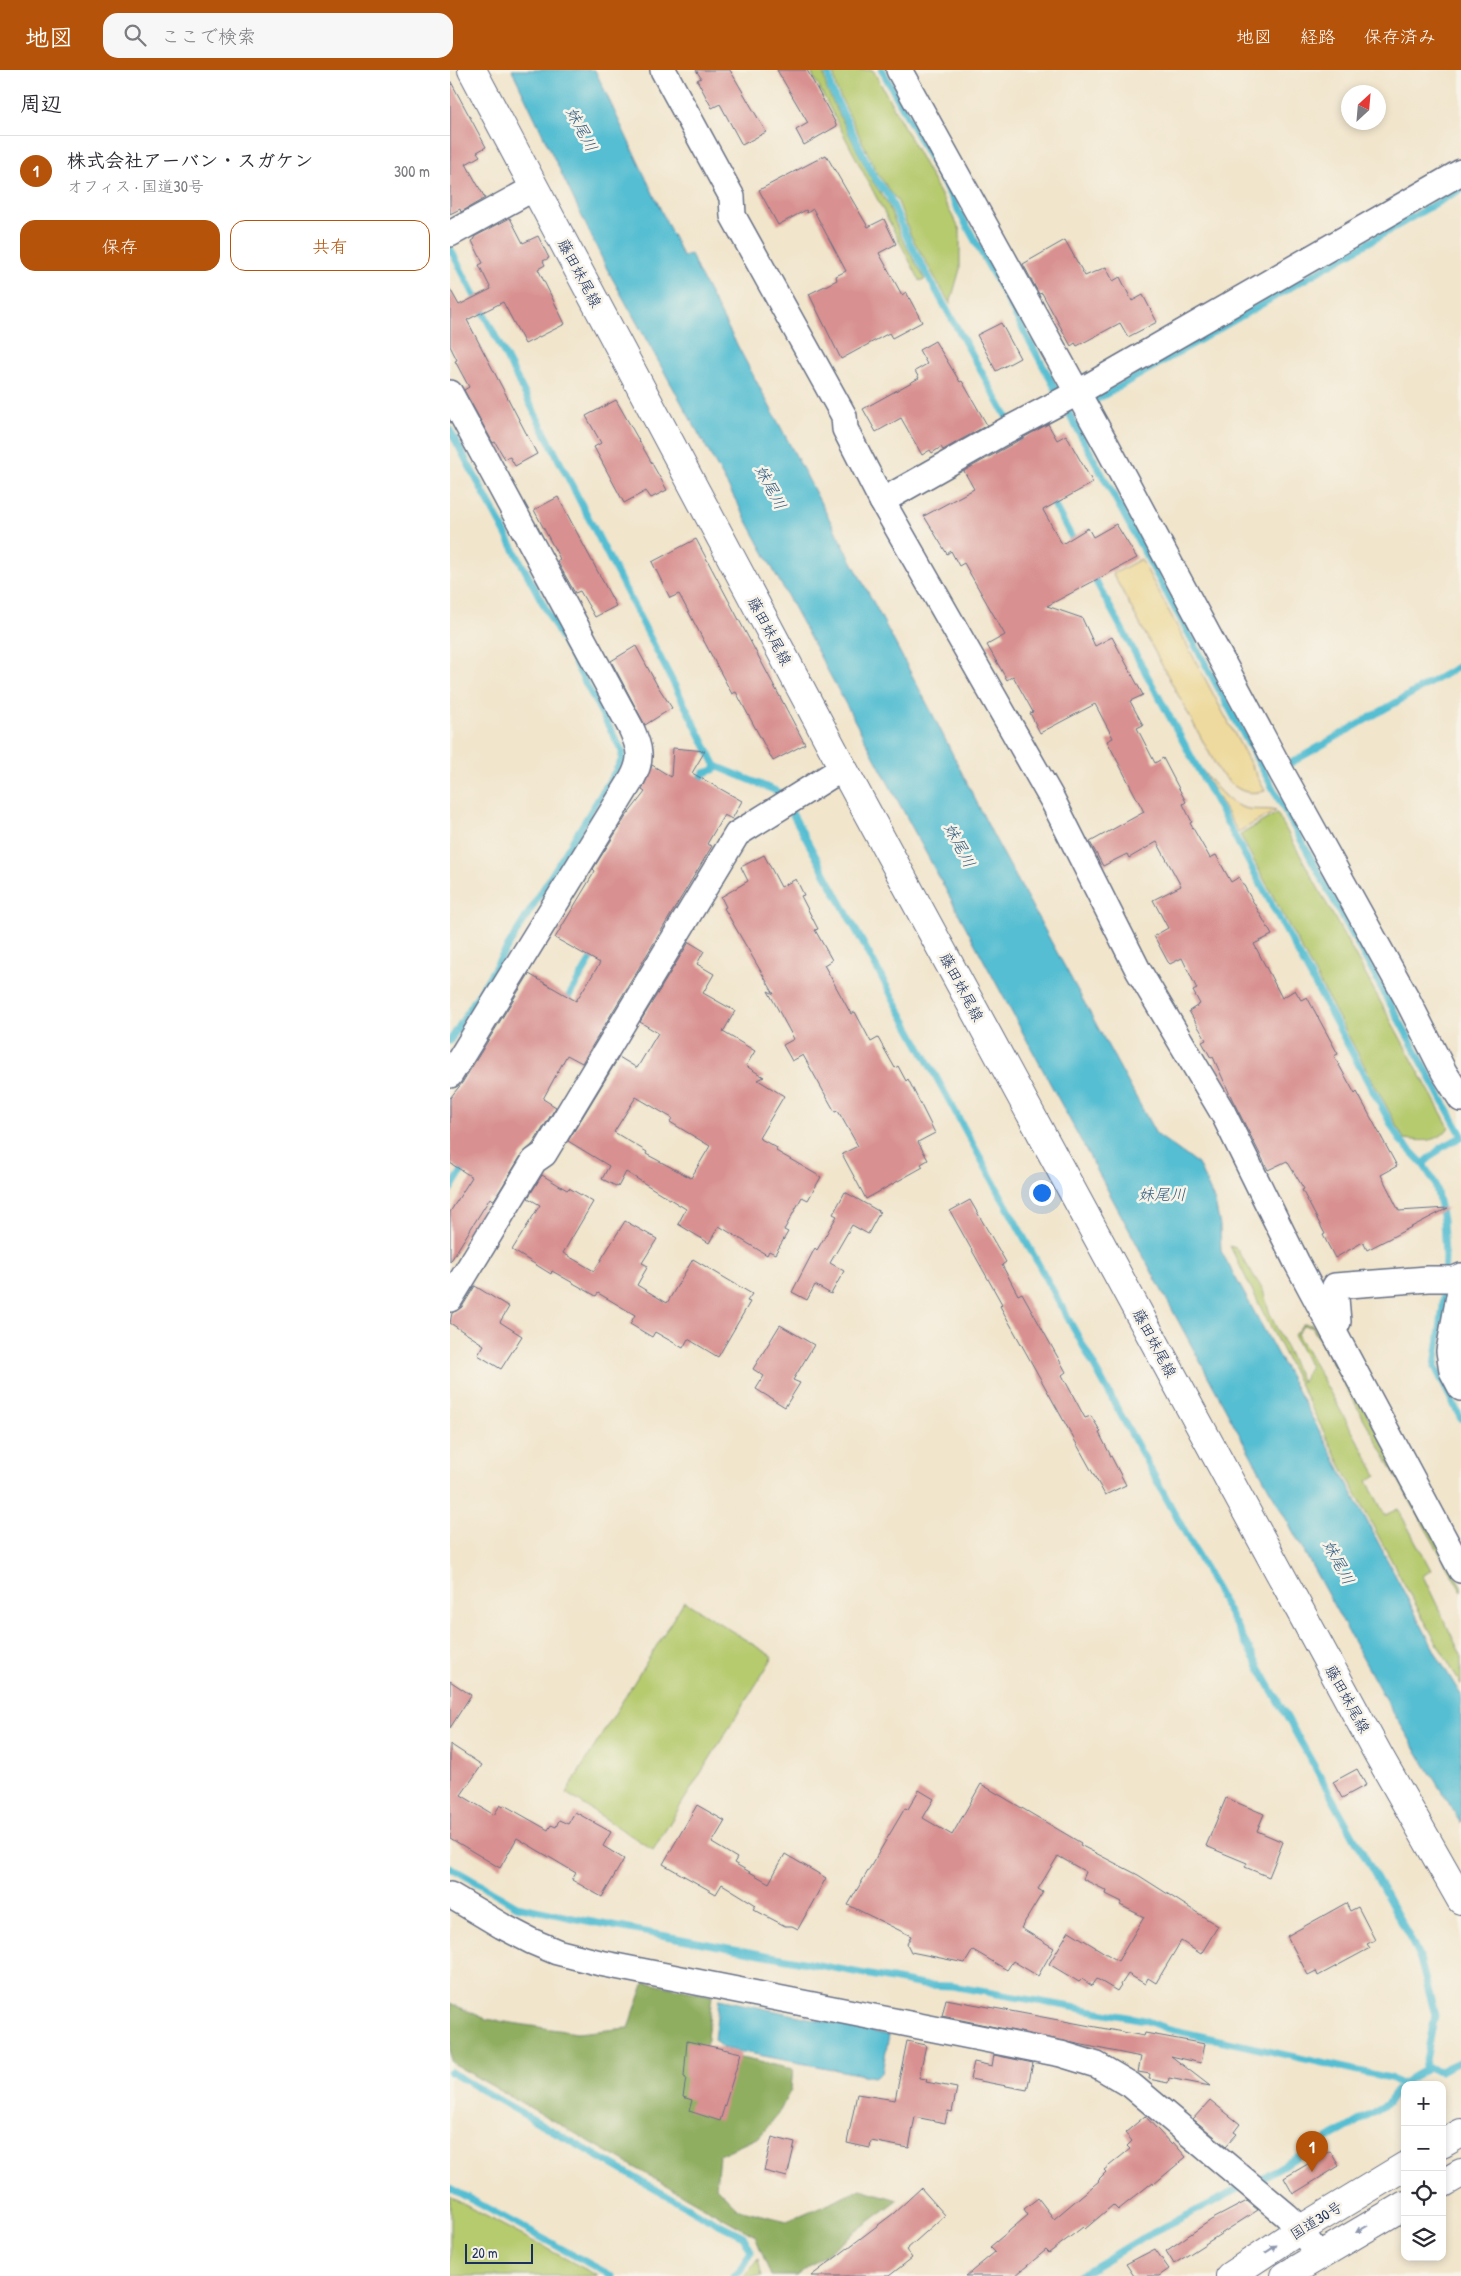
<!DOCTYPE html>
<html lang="ja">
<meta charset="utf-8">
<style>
:root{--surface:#fff;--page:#f7f7f7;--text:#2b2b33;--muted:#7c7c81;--line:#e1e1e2;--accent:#b45309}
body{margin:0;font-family:"Patrick Hand","Klee One",sans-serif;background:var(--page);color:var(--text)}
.controls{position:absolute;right:15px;bottom:15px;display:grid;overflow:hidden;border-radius:10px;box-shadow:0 2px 8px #0003}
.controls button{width:45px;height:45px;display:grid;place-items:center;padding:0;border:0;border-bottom:1px solid var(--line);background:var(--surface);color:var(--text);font:25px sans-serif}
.compass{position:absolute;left:891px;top:15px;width:45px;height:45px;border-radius:50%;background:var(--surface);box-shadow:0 2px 8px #0003;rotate:26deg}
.scale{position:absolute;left:15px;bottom:12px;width:68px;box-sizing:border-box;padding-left:5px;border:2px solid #1b2f5e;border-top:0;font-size:14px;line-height:18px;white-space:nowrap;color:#1b2f5e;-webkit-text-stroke:4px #f7f3e8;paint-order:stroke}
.you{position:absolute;left:591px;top:1122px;width:18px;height:18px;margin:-12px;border:4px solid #fff;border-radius:50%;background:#1a73e8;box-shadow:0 0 0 8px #1a73e833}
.badge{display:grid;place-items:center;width:32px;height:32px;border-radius:50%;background:var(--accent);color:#fff;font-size:16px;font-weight:700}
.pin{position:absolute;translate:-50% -41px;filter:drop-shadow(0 1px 2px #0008)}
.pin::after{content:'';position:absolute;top:26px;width:18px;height:15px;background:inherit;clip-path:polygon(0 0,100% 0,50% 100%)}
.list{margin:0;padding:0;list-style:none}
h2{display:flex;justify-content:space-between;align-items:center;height:65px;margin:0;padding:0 20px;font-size:21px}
h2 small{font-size:16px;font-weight:400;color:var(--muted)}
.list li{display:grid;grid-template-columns:32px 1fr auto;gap:15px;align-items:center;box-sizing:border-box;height:70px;padding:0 20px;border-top:1px solid var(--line)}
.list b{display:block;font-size:19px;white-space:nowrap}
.list p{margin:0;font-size:16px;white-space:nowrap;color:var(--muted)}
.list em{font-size:16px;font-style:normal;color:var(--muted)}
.actions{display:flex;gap:10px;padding:15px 20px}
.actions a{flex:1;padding:11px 0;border:1px solid var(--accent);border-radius:15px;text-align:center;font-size:18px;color:var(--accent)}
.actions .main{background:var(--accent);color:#fff}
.icon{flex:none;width:28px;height:28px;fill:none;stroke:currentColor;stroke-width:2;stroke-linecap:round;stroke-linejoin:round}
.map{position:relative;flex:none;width:1011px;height:2206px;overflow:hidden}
header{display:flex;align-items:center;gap:30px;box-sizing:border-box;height:70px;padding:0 25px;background:var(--accent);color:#fff}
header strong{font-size:24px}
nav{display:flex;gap:28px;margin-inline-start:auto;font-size:18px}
.search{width:350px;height:45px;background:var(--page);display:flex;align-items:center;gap:12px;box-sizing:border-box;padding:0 18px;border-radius:15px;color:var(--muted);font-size:19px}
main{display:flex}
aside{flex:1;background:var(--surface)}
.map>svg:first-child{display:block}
</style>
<header>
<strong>地図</strong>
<div class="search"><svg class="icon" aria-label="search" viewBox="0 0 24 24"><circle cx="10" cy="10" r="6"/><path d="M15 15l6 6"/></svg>ここで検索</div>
<nav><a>地図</a><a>経路</a><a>保存済み</a></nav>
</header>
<main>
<aside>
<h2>周辺<small></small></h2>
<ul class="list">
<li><span class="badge">1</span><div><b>株式会社アーバン・スガケン</b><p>オフィス · 国道30号</p></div><em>300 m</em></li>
</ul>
<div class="actions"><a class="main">保存</a><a>共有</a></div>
</aside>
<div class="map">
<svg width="1011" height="2206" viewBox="0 0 1011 2206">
<rect width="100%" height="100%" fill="#f7f3e8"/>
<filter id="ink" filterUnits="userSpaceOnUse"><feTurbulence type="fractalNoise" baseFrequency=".02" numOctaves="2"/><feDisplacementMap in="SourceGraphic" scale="10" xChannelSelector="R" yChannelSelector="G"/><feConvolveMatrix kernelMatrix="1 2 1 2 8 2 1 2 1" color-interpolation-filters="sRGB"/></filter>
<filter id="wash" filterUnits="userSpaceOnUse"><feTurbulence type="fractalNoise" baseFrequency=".0096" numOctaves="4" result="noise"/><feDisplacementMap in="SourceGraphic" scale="20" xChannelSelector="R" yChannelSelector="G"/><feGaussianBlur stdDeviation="1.12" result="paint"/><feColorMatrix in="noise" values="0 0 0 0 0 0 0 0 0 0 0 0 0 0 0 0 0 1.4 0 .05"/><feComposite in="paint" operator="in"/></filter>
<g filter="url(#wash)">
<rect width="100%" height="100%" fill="#f1e5cc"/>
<g fill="#b6ca6e" stroke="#687c66">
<path d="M 360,0 L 373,0 L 377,20 L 423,112 L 437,132 L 452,169 L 475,209 L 470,211 Z"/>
<path d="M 383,0 L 423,0 L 510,160 L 510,199 L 500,234 L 461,166 L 448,132 L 428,104 L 386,18 Z"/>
<path d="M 827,743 L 999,1057 C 988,1074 972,1071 954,1069 L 790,765 Z"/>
<path d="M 780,1176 L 786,1178 L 813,1220 L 820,1244 L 852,1312 L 860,1297 L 844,1265 L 853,1254 L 863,1255 L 873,1273 L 876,1270 L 1011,1516 L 1011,1521 L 862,1257 L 853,1256 L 847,1264 L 927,1405 L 917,1411 L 935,1445 L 948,1439 L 981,1500 L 973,1506 L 1011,1585 L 1011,1615 C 928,1472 854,1324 780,1176 Z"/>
<path d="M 234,1531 L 323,1587 L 203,1780 L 116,1723 Z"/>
<path d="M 0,2127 L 148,2206 L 0,2206 Z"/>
<path d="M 308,2189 L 312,2206 L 295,2206 Z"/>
</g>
<path fill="#90ae61" stroke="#566e60" d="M 195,1912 L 262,1926 L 255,1985 L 286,1987 L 343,1999 L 341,2019 L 329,2043 L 309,2067 L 269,2085 L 266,2117 L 288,2139 L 337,2151 L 411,2119 L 448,2130 L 346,2206 L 321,2206 L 305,2166 L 0,1992 L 0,1933 L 36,1949 L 127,1963 L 178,1958 Z"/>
<g fill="#eeda9e" stroke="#84847e">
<path d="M 691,489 L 815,721 C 792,726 786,718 770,703 L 663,504 Z"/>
<path d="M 752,700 C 764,714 776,733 794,738 C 803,741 815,738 826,741 L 788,762 Z"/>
</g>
<g fill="#55bed2" stroke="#387698">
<path d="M 62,0 L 145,0 L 233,187 L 241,184 L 248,201 L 481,641 L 543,765 L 706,1064 L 748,1094 L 765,1132 L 770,1156 L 771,1181 L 882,1384 L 989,1589 L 1011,1625 L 1011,1753 L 938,1634 L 787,1360 L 290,438 L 157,199 Z"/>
<path d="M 269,1929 L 439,1965 L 432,2002 L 424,2007 L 272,1978 L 264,1970 Z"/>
</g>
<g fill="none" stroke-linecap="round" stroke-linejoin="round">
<g stroke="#55bed2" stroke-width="7">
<path d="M 378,0 L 381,19 L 424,107 L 439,126 L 458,170 L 574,378"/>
<path d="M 432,0 L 1011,1064"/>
<path d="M 0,178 L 266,696 L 331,723 L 795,1572 L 958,1864 L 970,1889 L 985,1945 L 974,2000"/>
<path d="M 639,334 L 1011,119"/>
<path d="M 0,360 L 172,681 L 172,689 L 168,697 L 0,971"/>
<path d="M 600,427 L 626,475"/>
<path d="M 642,504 L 949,1069 L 973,1094 L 985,1113 L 993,1150 L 995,1187 L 993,1237 L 985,1297 L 1011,1349"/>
<path d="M 834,697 L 1011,595"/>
<path d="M 247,716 L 254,703 L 264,700 L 266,696"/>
<path d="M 114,934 L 146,881"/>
<path d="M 973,1094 L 991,1078 L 1011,1067"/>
<path d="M 0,1120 L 16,1094"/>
<path d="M 0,1797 L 67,1836 L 132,1850 L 473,1915 L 502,1916 L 695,1950 L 715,1958 L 940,2008 L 951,2014"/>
<path d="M 0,2002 L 247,2143 L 293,2166 L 301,2181 L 290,2201 L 284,2206"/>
<path d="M 805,2112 L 937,2034 C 951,2013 957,2009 979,1998 L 990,2001 L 1011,1991"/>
<path d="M 0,2118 L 162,2206"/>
<path d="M 629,2206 L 692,2168 L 793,2117"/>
</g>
</g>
<g id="blocks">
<g fill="#d89190" fill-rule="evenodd">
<path d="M 246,0 L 280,0 L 316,62 L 292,75 L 270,34 L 262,38 L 247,10 L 251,8 Z"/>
<path d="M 327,0 L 357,0 L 387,56 L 354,75 L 346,60 L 358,53 Z"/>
<path d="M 0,10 L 36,77 L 27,82 L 30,86 L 16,94 L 35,128 L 11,142 L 10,139 L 0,144 Z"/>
<path d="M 376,85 L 418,157 L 434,149 L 446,174 L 429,183 L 452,225 L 456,222 L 472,252 L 442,268 L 439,263 L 391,289 L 359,224 L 387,210 L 386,206 L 396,201 L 363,139 L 357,143 L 356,140 L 328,155 L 309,120 Z"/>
<path d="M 60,148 L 73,173 L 88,166 L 99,188 L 93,191 L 95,195 L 88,199 L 115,254 L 75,274 L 53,232 L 17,250 L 87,384 L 65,396 L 60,387 L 55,389 L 45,372 L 43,373 L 14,320 L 19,317 L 5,291 L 7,290 L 0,276 L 0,219 L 9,235 L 41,219 L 29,195 L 33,193 L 22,171 L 25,169 L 24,167 Z"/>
<path d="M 615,170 L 635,206 L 656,197 L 663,211 L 670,207 L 682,231 L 693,225 L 707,252 L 678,267 L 670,253 L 627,276 L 625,273 L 621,276 L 592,223 L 589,224 L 573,194 Z"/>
<path d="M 551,253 L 570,288 L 546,301 L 527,265 Z"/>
<path d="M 485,271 L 510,312 L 512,311 L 537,355 L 493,380 L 491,377 L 482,383 L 480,380 L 472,385 L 451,348 L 426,362 L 413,339 L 469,308 L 465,301 L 477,294 L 469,280 Z"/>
<path d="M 166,330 L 217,420 L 201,428 L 196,421 L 174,433 L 144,377 L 151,373 L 136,346 Z"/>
<path d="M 598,354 L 607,370 L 616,365 L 643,413 L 593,440 L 612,474 L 638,458 L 643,467 L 666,454 L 687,488 L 597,536 L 632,548 L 645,576 L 662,567 L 693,625 L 680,631 L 693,655 L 687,658 L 705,693 L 713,688 L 736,732 L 733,734 L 742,752 L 740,753 L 760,788 L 766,785 L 781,812 L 789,807 L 822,865 L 804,874 L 832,928 L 845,920 L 851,930 L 857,927 L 888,984 L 884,986 L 905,1024 L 907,1022 L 947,1096 L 931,1105 L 949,1141 L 998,1138 L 917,1180 L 913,1172 L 885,1188 L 873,1165 L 875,1164 L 852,1120 L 854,1119 L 837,1091 L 818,1100 L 782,1029 L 763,987 L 761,988 L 752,972 L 756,970 L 739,941 L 750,934 L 743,921 L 747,919 L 732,888 L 720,894 L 718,892 L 704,866 L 718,858 L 703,830 L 731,816 L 707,772 L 679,788 L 677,784 L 653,796 L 640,772 L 694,742 L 657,671 L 663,668 L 645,634 L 590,663 L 580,643 L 583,642 L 563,606 L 557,610 L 537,575 L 555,565 L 514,493 L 509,496 L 501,481 L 497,484 L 474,446 L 524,419 L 514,401 Z"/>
<path d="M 108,427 L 166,536 L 145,547 L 130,521 L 125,523 L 107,491 L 110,489 L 84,440 Z"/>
<path d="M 246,469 L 355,674 L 323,691 L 286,622 L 282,624 L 229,524 L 220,528 L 202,492 Z"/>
<path d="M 186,576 L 207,615 L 222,638 L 195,655 L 161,591 Z"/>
<path d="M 223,678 L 255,681 L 242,703 L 292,731 L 282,749 L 274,745 L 257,774 L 262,776 L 132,993 L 117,985 L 93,1029 L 106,1037 L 83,1074 L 72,1084 L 44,1130 L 40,1128 L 0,1192 L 0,1142 L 22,1107 L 0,1093 L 0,1028 L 12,1013 L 79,904 L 126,931 L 150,893 L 105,868 L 145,801 L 143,799 L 175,748 L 195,722 L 192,720 L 202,695 L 221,707 Z"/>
<path d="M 314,785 L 331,817 L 346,809 L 354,825 L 351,826 L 368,859 L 365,860 L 382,890 L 374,895 L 401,944 L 405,942 L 421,972 L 428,968 L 445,998 L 448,996 L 456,1011 L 458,1009 L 485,1063 L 468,1072 L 478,1090 L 471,1094 L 473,1097 L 416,1129 L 392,1084 L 408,1076 L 388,1041 L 385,1042 L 353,985 L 342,991 L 333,975 L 344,969 L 318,921 L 324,924 L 274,838 L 276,837 L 271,827 L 298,811 L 291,797 Z"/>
<path d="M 239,872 L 254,881 L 247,894 L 264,904 L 253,923 L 285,941 L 273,962 L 305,981 L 296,996 L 314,1007 L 308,1010 L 334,1026 L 309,1068 L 327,1078 L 326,1081 L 371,1107 L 358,1130 L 352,1127 L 334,1160 L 338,1162 L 325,1184 L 319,1181 L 317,1185 L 269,1156 L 259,1173 L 228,1154 L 236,1139 L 176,1102 L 168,1117 L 152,1109 L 159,1096 L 118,1071 L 169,987 L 187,998 L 208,963 L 190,952 ZM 186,1027 L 222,1048 L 220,1052 L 260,1076 L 241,1108 L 196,1084 L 197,1082 L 164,1062 Z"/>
<path d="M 92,1105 L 117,1120 L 119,1118 L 143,1132 L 113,1183 L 144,1201 L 175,1151 L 207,1169 L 192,1193 L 198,1196 L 187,1215 L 217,1233 L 243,1189 L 302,1224 L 297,1231 L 300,1232 L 268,1287 L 238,1269 L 233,1278 L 205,1262 L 202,1267 L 180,1254 L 185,1245 L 148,1223 L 146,1226 L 102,1201 L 101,1204 L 62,1180 L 90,1135 L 78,1128 Z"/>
<path d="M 395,1122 L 430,1142 L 418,1164 L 402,1155 L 380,1193 L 394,1201 L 381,1224 L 365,1215 L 357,1230 L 342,1222 L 365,1178 L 367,1180 L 387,1146 L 383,1144 Z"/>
<path d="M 520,1130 L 556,1192 L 552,1195 L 568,1225 L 572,1223 L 616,1302 L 612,1305 L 635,1348 L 641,1346 L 651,1362 L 649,1363 L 676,1415 L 655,1425 L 550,1236 L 552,1234 L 500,1141 Z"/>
<path d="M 25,1216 L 59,1237 L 50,1252 L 72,1266 L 51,1299 L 28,1285 L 34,1275 L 0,1253 L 2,1243 L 12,1237 Z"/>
<path d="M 330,1255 L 364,1275 L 343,1310 L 350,1313 L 335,1337 L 306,1319 L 314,1306 L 303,1299 Z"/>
<path d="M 0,1611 L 21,1625 L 0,1658 Z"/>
<path d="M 0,1674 L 32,1695 L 11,1725 L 44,1745 L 50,1735 L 53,1737 L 54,1735 L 98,1760 L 101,1755 L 106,1757 L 109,1750 L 118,1754 L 125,1742 L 161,1762 L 153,1776 L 174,1789 L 152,1827 L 122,1810 L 126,1803 L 67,1768 L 50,1798 L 0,1768 Z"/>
<path d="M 907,1699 L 916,1715 L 892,1728 L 883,1712 Z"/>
<path d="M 531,1714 L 631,1773 L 630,1775 L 688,1805 L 768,1856 L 751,1884 L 731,1871 L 706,1913 L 698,1908 L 695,1914 L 678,1904 L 667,1921 L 647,1909 L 642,1916 L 632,1909 L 629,1912 L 599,1894 L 619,1861 L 668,1891 L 694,1847 L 670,1835 L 672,1832 L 656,1824 L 657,1821 L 633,1809 L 636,1802 L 608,1786 L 588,1819 L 593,1822 L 571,1858 L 604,1878 L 588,1906 L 563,1891 L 557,1900 L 523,1880 L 515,1893 L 461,1882 L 457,1874 L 461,1866 L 398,1835 L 455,1738 L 458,1739 L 469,1720 L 484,1729 L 473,1748 L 502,1765 Z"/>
<path d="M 776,1728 L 814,1744 L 807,1761 L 833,1772 L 819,1807 L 795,1797 L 797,1793 L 756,1776 Z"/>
<path d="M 247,1735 L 275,1751 L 262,1773 L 287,1788 L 284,1793 L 319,1813 L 335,1784 L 376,1808 L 348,1859 L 342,1856 L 335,1856 L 303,1839 L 306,1835 L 272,1814 L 266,1824 L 213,1794 Z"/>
<path d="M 896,1833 L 900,1841 L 908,1837 L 925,1870 L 917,1874 L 920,1878 L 868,1906 L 866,1901 L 858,1905 L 837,1866 Z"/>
<path d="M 496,1929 L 694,1966 L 695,1963 L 755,1974 L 751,1993 L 721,1986 L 760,2016 L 719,2008 L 718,2013 L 699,2009 L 700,2004 L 688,2002 L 691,1987 L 492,1946 Z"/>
<path d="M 237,1971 L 291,1983 L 270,2051 L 239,2041 L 242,2030 L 233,2027 L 236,2008 L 234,2007 Z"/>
<path d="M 457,1971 L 476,1975 L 469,2008 L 477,2009 L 476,2012 L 507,2018 L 502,2042 L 498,2041 L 495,2053 L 465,2047 L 459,2078 L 421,2071 L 420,2078 L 397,2073 L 407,2024 L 445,2030 Z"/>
<path d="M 544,1985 L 583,1993 L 577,2020 L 520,2009 L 524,1992 L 542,1996 Z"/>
<path d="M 760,2030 L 790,2054 L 784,2062 L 787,2064 L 776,2076 L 743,2049 Z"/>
<path d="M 695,2046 L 721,2074 L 723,2072 L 736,2087 L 704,2114 L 703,2112 L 668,2140 L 663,2135 L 635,2159 L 633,2157 L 599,2183 L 596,2180 L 565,2206 L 516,2206 L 545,2182 L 540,2177 L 578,2145 L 574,2139 L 588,2128 L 604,2149 L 649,2111 L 648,2110 L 656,2102 L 654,2100 L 680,2079 L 677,2076 L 682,2071 L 675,2063 Z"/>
<path d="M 322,2067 L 345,2073 L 337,2107 L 314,2101 Z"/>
<path d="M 880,2081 L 889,2096 L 843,2124 L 834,2108 Z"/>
<path d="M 471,2118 L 495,2145 L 456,2180 L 462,2188 L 439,2206 L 361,2206 L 444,2143 Z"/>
<path d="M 797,2131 L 808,2140 L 724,2194 L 716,2181 L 761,2150 Z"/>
<path d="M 705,2179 L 719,2199 L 709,2206 L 684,2206 L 676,2194 Z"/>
</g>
</g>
</g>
<g filter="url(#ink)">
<use href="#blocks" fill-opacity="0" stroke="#666f84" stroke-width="1"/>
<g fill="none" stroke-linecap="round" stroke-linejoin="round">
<g stroke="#666f84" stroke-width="28">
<g id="street">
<path d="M 213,0 L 282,127 L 283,146 L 394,346 L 395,359 L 432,431 L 602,729 L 688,900 L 773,1043 L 847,1193 L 1011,1500"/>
<path d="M 449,0 L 657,376 L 832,703 L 956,927 L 994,1002 L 1011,1029"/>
<path d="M 0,164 L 84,118"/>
<path d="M 0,323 L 181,658 C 190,678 193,689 182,709 L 0,1005"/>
<path d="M 432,431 L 557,360 L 627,323 L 1011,102"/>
<path d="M 1011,1215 L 999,1281 L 1002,1301 L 1011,1318"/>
<path d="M 0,1229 L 84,1091 L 94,1084 L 287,764 L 393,698"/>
<path d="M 883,1260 L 888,1252 L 885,1216 L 978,1209 L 1004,1209 L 1011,1206"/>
<path d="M 0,1825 L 52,1856 L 81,1871 L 107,1882 L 150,1893 L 611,1984 L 647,1995 L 681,2015 L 836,2145 L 851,2159 L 867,2185"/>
</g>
</g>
<g stroke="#666f84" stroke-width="30">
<path id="secondary" d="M 22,0 L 393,698 L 643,1159 L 928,1684 L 1011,1830"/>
</g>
<g stroke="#666f84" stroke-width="30">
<g id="highway">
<path d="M 992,2074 L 1011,2063"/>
<path d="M 992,2114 L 1011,2103"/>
<path d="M 780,2206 L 851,2159 L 955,2096"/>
<path d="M 835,2206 L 955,2135"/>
</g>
</g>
<use href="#street" stroke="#fff" stroke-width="25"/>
<use href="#secondary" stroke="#fff" stroke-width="28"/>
<use href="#highway" stroke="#fff" stroke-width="28"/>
</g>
<defs><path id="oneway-solid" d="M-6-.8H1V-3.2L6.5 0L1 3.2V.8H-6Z" transform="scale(1.25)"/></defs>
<g fill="#8d97ae">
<use href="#oneway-solid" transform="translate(912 2159) rotate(150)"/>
<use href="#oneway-solid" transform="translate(821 2179) rotate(-34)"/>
</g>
</g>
<g text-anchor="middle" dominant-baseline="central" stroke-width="5" stroke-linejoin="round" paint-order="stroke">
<g font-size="15" fill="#1b2f5e" stroke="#f7f3e8">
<text transform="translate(130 203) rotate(62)">藤田妹尾線</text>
<text transform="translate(320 561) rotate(62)">藤田妹尾線</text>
<text transform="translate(512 917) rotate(62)">藤田妹尾線</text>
<text transform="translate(705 1273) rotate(62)">藤田妹尾線</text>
<text transform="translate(898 1629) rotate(61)">藤田妹尾線</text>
<text transform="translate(866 2150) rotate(-32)">国道30号</text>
</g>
<g font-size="16" font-style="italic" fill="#2c5a81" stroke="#f7f3e8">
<text transform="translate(132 59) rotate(62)">妹尾川</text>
<text transform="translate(321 417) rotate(62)">妹尾川</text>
<text transform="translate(510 775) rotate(62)">妹尾川</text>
<text x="712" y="1124">妹尾川</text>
<text transform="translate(889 1492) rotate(62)">妹尾川</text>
</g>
</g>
</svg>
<div class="controls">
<button>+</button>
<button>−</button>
<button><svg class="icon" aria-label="locate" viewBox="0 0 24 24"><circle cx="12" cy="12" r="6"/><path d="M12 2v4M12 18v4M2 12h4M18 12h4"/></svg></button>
<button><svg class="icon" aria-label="layers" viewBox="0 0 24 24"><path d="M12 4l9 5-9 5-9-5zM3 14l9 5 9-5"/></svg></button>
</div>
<svg class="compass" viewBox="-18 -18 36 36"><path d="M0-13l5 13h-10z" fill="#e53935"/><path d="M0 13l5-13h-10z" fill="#7c7c81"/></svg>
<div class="scale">20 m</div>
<div class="you"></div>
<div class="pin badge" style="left:862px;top:2102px">1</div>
</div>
</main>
